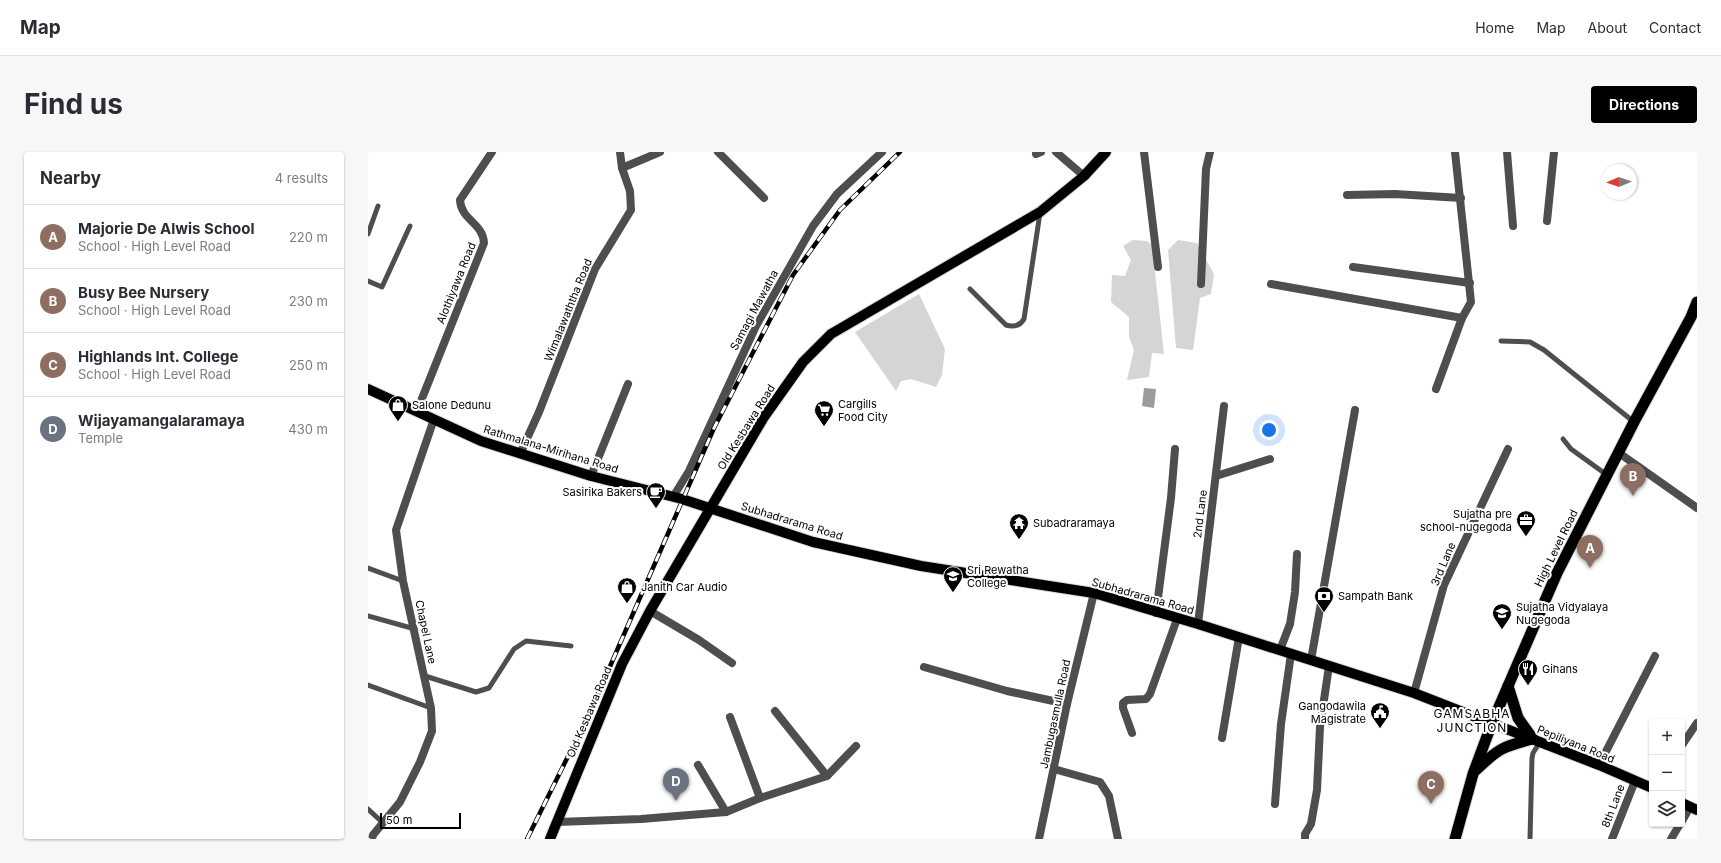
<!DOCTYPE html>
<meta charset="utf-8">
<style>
:root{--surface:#fff;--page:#f7f7f7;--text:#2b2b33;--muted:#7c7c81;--line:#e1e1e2;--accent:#000}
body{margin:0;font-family:Inter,sans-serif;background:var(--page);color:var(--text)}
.controls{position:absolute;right:12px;bottom:12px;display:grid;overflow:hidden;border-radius:4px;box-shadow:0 1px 3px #0004}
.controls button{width:36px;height:36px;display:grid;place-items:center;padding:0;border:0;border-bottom:1px solid var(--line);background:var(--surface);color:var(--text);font:20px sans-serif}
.compass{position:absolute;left:1233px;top:12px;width:36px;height:36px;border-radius:50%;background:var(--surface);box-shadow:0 1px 3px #0004;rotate:268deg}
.scale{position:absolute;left:12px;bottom:10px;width:81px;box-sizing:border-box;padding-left:4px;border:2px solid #000;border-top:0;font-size:11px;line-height:14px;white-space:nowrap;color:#000;-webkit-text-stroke:3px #fff;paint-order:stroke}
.you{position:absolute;left:901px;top:278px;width:14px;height:14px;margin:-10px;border:3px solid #fff;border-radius:50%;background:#1a73e8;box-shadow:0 0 0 6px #1a73e833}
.badge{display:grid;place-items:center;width:26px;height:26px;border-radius:50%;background:var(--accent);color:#fff;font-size:13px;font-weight:700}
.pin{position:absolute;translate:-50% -33px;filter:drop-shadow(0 1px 2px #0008)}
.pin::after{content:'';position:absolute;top:21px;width:14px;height:12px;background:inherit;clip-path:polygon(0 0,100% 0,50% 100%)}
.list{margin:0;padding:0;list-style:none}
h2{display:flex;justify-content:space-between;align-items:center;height:52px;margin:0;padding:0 16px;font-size:17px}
h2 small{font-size:13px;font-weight:400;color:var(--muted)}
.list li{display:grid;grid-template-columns:26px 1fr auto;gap:12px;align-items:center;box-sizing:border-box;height:64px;padding:0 16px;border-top:1px solid var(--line)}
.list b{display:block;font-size:15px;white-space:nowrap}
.list p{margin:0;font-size:13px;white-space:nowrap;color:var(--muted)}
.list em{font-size:13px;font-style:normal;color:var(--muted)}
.icon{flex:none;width:22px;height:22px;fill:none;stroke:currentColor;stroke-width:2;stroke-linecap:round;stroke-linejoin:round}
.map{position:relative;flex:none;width:1329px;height:687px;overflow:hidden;border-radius:4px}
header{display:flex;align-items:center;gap:24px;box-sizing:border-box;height:56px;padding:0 20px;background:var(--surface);border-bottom:1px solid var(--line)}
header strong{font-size:19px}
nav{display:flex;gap:22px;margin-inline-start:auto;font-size:14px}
.intro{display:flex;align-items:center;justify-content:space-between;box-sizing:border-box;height:96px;padding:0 24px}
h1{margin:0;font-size:28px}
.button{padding:10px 18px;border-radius:4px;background:var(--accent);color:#fff;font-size:14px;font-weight:700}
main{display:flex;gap:24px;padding:0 24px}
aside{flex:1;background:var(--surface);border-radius:4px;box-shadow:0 1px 3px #0004}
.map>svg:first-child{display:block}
</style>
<header>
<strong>Map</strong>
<nav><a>Home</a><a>Map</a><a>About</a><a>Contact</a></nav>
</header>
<div class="intro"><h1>Find us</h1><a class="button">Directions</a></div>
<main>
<aside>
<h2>Nearby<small>4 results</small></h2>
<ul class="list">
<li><span class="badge" style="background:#8d6e63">A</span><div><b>Majorie De Alwis School</b><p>School · High Level Road</p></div><em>220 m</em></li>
<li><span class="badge" style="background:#8d6e63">B</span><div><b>Busy Bee Nursery</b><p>School · High Level Road</p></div><em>230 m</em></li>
<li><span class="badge" style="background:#8d6e63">C</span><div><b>Highlands Int. College</b><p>School · High Level Road</p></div><em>250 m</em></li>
<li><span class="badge" style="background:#6b7280">D</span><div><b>Wijayamangalaramaya</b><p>Temple</p></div><em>430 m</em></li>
</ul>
</aside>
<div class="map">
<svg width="1329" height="687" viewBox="0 0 1329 687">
<rect width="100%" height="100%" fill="#fff"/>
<g fill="#d5d5d5">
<path d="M 765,88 L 779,89 L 784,93 L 796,202 L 784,201 L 781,225 L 759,228 L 766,198 L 761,185 L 761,165 L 743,150 L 744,123 L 757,124 L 763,108 L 755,94 Z"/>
<path d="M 810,88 L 829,91 L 846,122 L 843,142 L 832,146 L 825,198 L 808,196 L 800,98 Z"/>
<path d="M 551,142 L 577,197 L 574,223 L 568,235 L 543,227 L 533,229 L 528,239 L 487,180 Z"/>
</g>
<path fill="#9c9c9c" d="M 776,236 L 788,237 L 786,256 L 774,254 Z"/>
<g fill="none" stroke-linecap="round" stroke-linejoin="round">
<g stroke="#dbdbdb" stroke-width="12">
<g id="primary">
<path d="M 0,237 L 113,289 L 223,324 L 314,347 L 445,390 L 553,414 L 726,441 L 830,472 L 1046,541 L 1231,613 L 1284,636"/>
<path d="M 1314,651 L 1329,658"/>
<path d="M 182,687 L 254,512 L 282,459 L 396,265 L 435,210 L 463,182 L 672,60 L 716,24 L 738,0"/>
</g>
</g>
<g stroke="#dbdbdb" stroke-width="13">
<g id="trunk">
<path d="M 1108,618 C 1130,597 1135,594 1165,587 L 1150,566 L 1140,534"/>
<path d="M 1087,687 L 1105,622 L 1124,571 L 1189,421 L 1266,270 L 1323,165 L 1329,150"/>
</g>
</g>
<g stroke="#4e4e4e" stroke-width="5">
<path d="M 0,82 L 10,54"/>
<path d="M 0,129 L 14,135 L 42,74"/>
<path d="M 602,137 L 638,173 C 645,175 652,174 656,167 L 672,61"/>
<path d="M 1133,189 L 1162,190 L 1176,198 L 1266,270"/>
<path d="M 1195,287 L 1203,297 L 1239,323"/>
<path d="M 0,416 L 35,429"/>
<path d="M 0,464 L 47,477"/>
<path d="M 57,524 L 108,540 L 121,536 L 146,497 L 158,489 L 203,494"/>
<path d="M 0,533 L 63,556"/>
<path d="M 0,657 L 15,671"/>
<path d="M 1162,687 L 1164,606 L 1165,601 L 1172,590"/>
</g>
<g stroke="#4e4e4e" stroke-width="8">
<path d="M 350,0 L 396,46"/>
<path d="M 688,0 L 716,24"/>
<path d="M 776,0 L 790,115"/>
<path d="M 1139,0 L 1145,74"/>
<path d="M 668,2 L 673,0"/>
<path d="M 254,16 L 292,0"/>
<path d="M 979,43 L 1027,42 L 1093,46"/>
<path d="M 1179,69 L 1186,0"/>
<path d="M 985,115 L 1102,131"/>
<path d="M 833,132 L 838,17 L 842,0"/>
<path d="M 903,132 L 1094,166"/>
<path d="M 1068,237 L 1094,166 L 1103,150 L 1087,0"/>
<path d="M 49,259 L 116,91 C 115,71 93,68 92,48 L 124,0"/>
<path d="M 1251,301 L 1329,356"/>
<path d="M 152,302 L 171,260 L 227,117 L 263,58 L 262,39 L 254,16 L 252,0"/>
<path d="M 223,324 L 260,232"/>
<path d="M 848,324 L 902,307"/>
<path d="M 305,345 L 321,319 L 388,174 L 445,74 L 469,42 L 514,0"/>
<path d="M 282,459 L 331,488 L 364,511"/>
<path d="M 788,461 L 803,346 L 807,297"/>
<path d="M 830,472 L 856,254"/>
<path d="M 912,498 L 922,472 L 927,440 L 929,402"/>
<path d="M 943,508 L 987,258"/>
<path d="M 556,515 L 639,539 L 699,552"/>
<path d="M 1046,541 L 1076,433 L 1140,297"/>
<path d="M 407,559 L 459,624"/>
<path d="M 362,565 L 392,646"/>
<path d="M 764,581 L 755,556 L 755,551 L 759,548 L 778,547 L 782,542 L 809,467"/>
<path d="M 854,586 L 871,485"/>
<path d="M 1314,593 L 1329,571"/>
<path d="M 330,613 L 358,660"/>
<path d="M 1231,613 L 1287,504"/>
<path d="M 686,617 L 732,630 L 741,644 L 750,687"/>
<path d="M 907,652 L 913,572 L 923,502"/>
<path d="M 1314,669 L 1322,655"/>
<path d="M 189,670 L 273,667 L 358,660 L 392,646 L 459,624 L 488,594"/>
<path d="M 937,687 L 937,682 L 943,672 L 949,638 L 952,575 L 961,514"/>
<path d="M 1244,687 L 1267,629"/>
<path d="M 1303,687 L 1312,672"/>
</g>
<g stroke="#4e4e4e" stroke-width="8">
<path d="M 4,687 L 5,683 L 32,650 L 52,610 L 64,579 L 63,556 L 35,429 L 28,378 L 66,267"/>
<path d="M 671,687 L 699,552 L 726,441"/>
</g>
<use href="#primary" stroke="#000" stroke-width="10"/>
<use href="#trunk" stroke="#000" stroke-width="11"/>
<g stroke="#000" stroke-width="4.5">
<path id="rail" d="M 159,687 L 223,558 L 346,276 L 425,123 L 472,58 L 532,0"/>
</g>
<use href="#rail" stroke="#fff" stroke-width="3" stroke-dasharray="9" stroke-linecap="butt"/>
</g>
<defs>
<g id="shop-pin" transform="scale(1)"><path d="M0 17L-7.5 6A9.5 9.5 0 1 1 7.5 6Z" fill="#000" stroke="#fff"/><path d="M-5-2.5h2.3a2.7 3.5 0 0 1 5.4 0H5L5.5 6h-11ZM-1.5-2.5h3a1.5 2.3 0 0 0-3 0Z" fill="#fff"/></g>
<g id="supermarket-pin" transform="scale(1)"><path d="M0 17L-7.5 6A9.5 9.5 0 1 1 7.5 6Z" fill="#000" stroke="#fff"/><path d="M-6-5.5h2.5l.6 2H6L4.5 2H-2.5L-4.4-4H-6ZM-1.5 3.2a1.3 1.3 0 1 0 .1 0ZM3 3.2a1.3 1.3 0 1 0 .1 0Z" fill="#fff"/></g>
<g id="cafe-pin" transform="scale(1)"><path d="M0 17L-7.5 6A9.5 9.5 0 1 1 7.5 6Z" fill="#000" stroke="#fff"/><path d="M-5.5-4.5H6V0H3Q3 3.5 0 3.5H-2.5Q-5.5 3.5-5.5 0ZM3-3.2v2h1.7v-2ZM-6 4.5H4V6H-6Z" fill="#fff"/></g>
<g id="office-pin" transform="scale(1)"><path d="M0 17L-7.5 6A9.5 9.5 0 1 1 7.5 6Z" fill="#000" stroke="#fff"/><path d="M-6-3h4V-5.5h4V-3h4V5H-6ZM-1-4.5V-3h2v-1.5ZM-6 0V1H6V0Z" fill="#fff"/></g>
<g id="temple-pin" transform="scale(1)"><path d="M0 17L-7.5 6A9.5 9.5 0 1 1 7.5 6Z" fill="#000" stroke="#fff"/><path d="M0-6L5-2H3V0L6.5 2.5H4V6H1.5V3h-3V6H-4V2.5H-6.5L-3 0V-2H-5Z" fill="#fff"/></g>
<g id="school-pin" transform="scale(1)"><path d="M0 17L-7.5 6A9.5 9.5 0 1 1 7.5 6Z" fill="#000" stroke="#fff"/><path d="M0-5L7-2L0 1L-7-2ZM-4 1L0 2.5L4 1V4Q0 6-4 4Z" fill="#fff"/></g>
<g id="bank-pin" transform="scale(1)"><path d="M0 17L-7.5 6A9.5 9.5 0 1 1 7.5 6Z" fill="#000" stroke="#fff"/><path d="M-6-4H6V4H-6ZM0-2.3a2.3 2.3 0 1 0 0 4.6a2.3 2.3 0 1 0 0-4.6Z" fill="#fff"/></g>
<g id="restaurant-pin" transform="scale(1)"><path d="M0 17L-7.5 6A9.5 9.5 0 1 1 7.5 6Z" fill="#000" stroke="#fff"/><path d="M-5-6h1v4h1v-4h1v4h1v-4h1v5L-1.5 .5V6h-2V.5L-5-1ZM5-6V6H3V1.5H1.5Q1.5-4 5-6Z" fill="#fff"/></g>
<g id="civic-pin" transform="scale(1)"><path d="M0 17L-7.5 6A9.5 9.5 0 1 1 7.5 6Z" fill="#000" stroke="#fff"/><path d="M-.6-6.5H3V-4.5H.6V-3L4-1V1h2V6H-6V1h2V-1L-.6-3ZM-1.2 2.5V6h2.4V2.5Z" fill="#fff"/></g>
</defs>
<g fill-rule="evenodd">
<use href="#shop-pin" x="30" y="253"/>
<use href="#supermarket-pin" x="456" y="258"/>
<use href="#cafe-pin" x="288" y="340"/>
<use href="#office-pin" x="1158" y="368"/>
<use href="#temple-pin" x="651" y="371"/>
<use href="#school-pin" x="585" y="424"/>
<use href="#shop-pin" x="259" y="435"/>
<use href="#bank-pin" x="956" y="444"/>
<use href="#school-pin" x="1134" y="461"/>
<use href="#restaurant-pin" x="1160" y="517"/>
<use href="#civic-pin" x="1012" y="560"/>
</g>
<g text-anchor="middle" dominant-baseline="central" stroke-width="4" stroke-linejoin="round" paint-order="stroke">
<g font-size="11" fill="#000" stroke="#fff">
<text transform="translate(88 131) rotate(-68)">Alothiyawa Road</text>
<text transform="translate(200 158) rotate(-68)">Wimalawaththa Road</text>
<text transform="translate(386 158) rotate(-62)">Samagi Mawatha</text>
<text transform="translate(378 275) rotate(-58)">Old Kesbawa Road</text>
<text transform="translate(183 297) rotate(17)">Rathmalana-Mirihana Road</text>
<text transform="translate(832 362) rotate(-83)">2nd Lane</text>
<text transform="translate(424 369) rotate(17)">Subhadrarama Road</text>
<text transform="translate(1188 396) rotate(-64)">High Level Road</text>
<text transform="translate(1075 412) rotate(-67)">3rd Lane</text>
<text transform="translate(775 444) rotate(16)">Subhadrarama Road</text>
<text transform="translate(58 480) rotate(78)">Chapel Lane</text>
<text transform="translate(221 560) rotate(-67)">Old Kesbawa Road</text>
<text transform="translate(687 562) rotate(-78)">Jambugasmulla Road</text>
<text transform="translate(1208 592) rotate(22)">Pepiliyana Road</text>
<text transform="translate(1245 654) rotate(-69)">8th Lane</text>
</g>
<g font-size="11" fill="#000" stroke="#fff" text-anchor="start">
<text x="470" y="252">Cargills<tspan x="470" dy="13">Food City</tspan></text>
<text x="44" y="253">Salone Dedunu</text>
<text x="274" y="340" text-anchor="end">Sasirika Bakers</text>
<text x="1144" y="362" text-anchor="end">Sujatha pre<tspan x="1144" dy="13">school-nugegoda</tspan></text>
<text x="665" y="371">Subadraramaya</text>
<text x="599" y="418">Sri Rewatha<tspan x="599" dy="13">College</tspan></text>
<text x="273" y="435">Janith Car Audio</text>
<text x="970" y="444">Sampath Bank</text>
<text x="1148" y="455">Sujatha Vidyalaya<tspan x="1148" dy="13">Nugegoda</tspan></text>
<text x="1174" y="517">Gihans</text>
<text x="998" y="554" text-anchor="end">Gangodawila<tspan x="998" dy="13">Magistrate</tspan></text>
</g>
<g font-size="12" letter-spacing="1" fill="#000" stroke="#fff">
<text x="1104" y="561">GAMSABHA<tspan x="1104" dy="14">JUNCTION</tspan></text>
</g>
</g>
</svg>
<div class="controls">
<button>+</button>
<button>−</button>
<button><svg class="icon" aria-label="layers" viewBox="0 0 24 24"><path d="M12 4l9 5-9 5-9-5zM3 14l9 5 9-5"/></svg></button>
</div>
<svg class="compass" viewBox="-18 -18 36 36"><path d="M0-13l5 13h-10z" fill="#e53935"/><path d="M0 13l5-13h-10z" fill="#7c7c81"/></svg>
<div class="scale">50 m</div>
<div class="you"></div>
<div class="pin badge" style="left:1222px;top:416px;background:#8d6e63">A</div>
<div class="pin badge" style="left:1265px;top:344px;background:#8d6e63">B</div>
<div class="pin badge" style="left:1063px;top:652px;background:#8d6e63">C</div>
<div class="pin badge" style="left:308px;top:649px;background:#6b7280">D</div>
</div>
</main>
